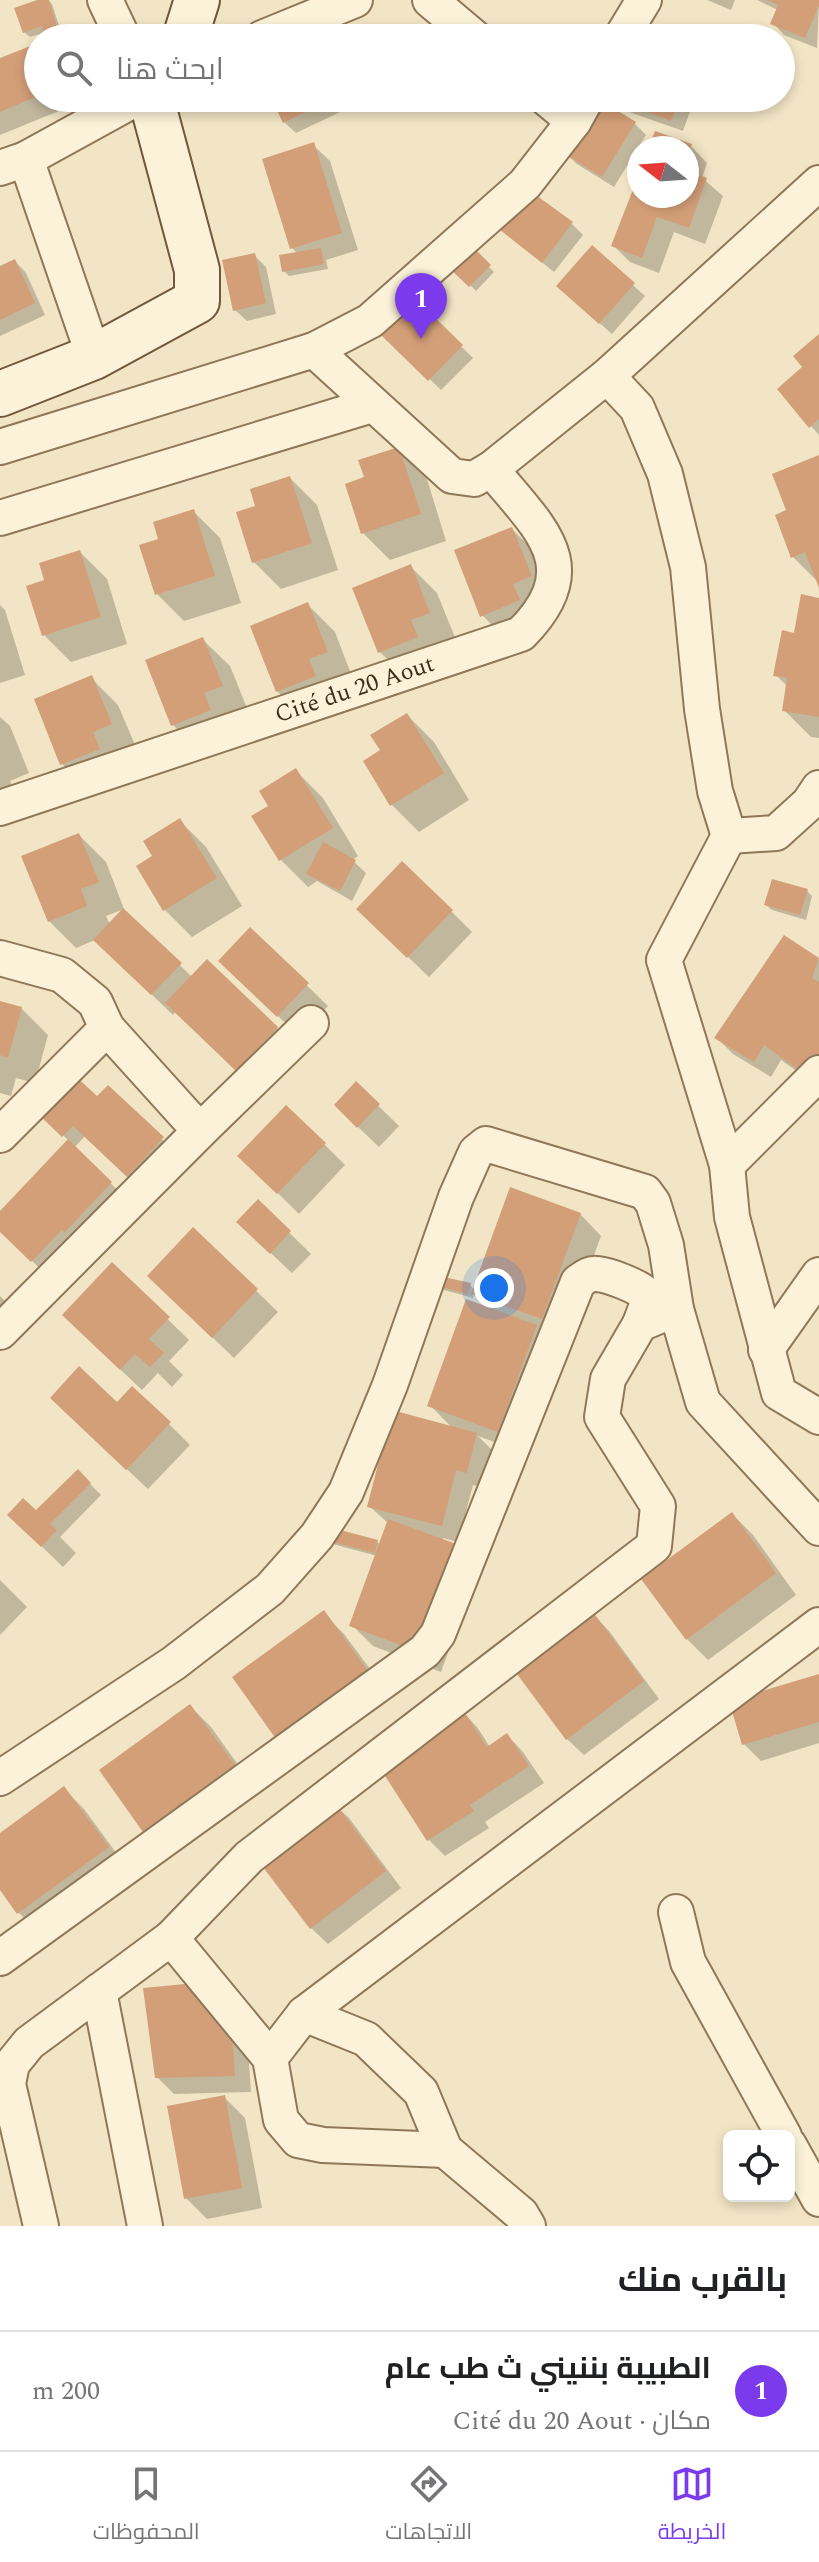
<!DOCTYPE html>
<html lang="ar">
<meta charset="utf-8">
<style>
:root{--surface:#fff;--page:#f6f6f6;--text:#202124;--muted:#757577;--line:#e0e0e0;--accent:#7c3aed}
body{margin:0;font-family:Spectral,Cairo,serif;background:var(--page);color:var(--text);direction:rtl}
.controls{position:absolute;right:24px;bottom:24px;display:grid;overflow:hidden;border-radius:12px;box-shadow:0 4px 12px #0003}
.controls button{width:72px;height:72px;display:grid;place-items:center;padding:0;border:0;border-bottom:2px solid var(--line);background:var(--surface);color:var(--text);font:40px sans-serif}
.compass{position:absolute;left:627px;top:136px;width:72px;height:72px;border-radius:50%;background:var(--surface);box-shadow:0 4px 12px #0003;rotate:287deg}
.you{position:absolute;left:494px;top:1288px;width:28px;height:28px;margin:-20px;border:6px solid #fff;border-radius:50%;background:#1a73e8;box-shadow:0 0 0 12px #1a73e833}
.badge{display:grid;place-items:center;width:52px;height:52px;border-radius:50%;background:var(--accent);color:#fff;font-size:26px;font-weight:700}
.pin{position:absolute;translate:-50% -66px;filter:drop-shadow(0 2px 4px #0008)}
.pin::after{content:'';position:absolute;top:42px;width:28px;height:24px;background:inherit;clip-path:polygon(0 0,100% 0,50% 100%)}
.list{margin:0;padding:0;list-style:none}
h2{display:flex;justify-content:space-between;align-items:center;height:104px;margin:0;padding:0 32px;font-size:34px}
h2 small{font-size:26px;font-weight:400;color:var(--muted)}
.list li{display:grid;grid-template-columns:52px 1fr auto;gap:24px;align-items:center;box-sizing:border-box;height:120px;padding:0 32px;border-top:2px solid var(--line)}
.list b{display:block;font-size:30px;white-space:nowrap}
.list p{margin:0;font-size:26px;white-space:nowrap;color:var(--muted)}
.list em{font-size:26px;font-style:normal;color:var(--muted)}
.icon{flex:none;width:44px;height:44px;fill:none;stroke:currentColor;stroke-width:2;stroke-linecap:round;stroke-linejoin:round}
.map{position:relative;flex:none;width:819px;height:2226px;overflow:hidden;direction:ltr}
.search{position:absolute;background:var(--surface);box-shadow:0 4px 12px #0003;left:24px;right:24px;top:24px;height:88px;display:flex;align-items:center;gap:20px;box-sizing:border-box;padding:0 28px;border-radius:44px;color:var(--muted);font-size:30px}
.sheet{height:224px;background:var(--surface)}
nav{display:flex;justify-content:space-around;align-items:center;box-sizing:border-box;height:112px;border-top:2px solid var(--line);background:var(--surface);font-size:22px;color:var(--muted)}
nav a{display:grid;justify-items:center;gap:4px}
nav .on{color:var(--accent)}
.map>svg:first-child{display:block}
</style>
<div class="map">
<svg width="819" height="2226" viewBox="0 0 819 2226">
<rect width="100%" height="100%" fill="#f2e5c5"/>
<g fill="#0003">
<path d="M 43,0 L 48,0 L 52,4 L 63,38 L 49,38 L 46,32 L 30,37 L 24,32 Z"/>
<path d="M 707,0 L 735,0 L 731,10 Z"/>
<path d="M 757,0 L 819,0 L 817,48 L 784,35 L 773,23 L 778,10 Z"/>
<path d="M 38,45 L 38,98 L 91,98 L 0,135 L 0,61 Z"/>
<path d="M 273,98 L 351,98 L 355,105 L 296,133 L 284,122 Z"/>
<path d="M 609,98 L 695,98 L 683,131 L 618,108 Z"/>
<path d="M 635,124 L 646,135 L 614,187 L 577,164 L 565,153 Z"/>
<path d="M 313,145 L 330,161 L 358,250 L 326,260 L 328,269 L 289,276 L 284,271 L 298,254 L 292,248 L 264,160 Z"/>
<path d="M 691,146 L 707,163 L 702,178 L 723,196 L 705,244 L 674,232 L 659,273 L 630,262 L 613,245 L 639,177 L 639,196 L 687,196 L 687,148 L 650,148 Z"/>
<path d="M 571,223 L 583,235 L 554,272 L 502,230 Z"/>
<path d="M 468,245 L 494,272 L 476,291 L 449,264 Z"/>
<path d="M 592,248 L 645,296 L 612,334 L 570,297 Z"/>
<path d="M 254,255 L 266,267 L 276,314 L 247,321 L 235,310 Z"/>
<path d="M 15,261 L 26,273 L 45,315 L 0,336 L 0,268 Z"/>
<path d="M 413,299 L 473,358 L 441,390 L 382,333 Z"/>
<path d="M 819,337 L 819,435 L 811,426 L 805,367 Z"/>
<path d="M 398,449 L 426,476 L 446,541 L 390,560 L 363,533 L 366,479 Z"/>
<path d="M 819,458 L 819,583 L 793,557 L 789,512 Z"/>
<path d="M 290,478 L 317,505 L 338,570 L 281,589 L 254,562 L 257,508 Z"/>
<path d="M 193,511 L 220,538 L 241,603 L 184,621 L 157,594 L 161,540 Z"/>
<path d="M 512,529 L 539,556 L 546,627 L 509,642 L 482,615 Z"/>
<path d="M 80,552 L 107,579 L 127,644 L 71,662 L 44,635 L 47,581 Z"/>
<path d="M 410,566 L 437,593 L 456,640 L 407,679 L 380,652 L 355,589 Z"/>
<path d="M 819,600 L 819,738 L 811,737 L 784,710 L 788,687 L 776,675 L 796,635 Z"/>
<path d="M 0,605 L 5,610 L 25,675 L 0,683 Z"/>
<path d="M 308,605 L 335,632 L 353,679 L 304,718 L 277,691 Z"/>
<path d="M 202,639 L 230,666 L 249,713 L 200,752 L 173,725 Z"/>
<path d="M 91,678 L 118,705 L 138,752 L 89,791 L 62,764 Z"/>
<path d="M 407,715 L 434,742 L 469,800 L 419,832 L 392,805 L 382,751 Z"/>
<path d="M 0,717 L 10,726 L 29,773 L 10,781 L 17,797 L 0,804 Z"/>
<path d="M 296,771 L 323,798 L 358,856 L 352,860 L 366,873 L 352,901 L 317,881 L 308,887 L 281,860 L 254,817 L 271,807 Z"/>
<path d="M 179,820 L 206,847 L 242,906 L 192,937 L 165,910 L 155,856 Z"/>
<path d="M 79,835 L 106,862 L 124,909 L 106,916 L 110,925 L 123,910 L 192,977 L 277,1028 L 298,1049 L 259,1091 L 176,1011 L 173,1015 L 95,940 L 76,948 L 49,921 Z"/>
<path d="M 806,890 L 812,896 L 806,920 L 772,910 L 766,905 Z"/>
<path d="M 451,911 L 472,932 L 429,977 L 380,930 Z"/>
<path d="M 250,930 L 328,1006 L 299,1036 L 242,982 Z"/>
<path d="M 785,937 L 819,960 L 819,1087 L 781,1060 L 771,1077 L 733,1054 L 717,1038 Z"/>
<path d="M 0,1003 L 21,1008 L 48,1035 L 35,1083 L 16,1078 L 11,1096 L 0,1093 Z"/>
<path d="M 356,1084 L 399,1126 L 379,1147 L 357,1126 Z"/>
<path d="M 108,1087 L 183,1160 L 149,1196 L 85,1136 L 74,1148 L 132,1204 L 54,1282 L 0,1230 L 0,1213 L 69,1141 L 37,1110 L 97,1099 Z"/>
<path d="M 324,1144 L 345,1165 L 299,1214 L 240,1156 Z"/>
<path d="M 258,1202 L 311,1254 L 292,1273 L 260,1243 Z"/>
<path d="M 580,1214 L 601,1236 L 563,1339 L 540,1330 L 557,1348 L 519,1451 L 478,1436 L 493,1451 L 484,1488 L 473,1485 L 458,1542 L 443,1538 L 442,1541 L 479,1568 L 441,1672 L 373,1646 L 352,1625 L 377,1556 L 329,1543 L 324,1538 L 377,1542 L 381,1545 L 389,1524 L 369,1506 L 453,1429 L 430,1405 L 491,1310 L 474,1294 L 473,1298 L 444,1290 L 439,1285 L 470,1285 L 475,1290 Z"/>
<path d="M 193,1230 L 278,1312 L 234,1358 L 170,1297 Z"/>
<path d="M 112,1265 L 189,1340 L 169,1361 L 183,1375 L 172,1387 L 158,1373 L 142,1390 L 85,1336 Z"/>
<path d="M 0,1296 L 26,1322 L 0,1349 Z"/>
<path d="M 117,1405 L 169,1424 L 190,1445 L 148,1489 L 73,1419 Z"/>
<path d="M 78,1472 L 101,1495 L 60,1537 L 76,1553 L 63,1567 L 31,1536 L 36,1513 Z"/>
<path d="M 732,1514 L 753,1535 L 796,1595 L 708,1660 L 687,1639 Z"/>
<path d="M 0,1580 L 27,1607 L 0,1635 Z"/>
<path d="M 323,1613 L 344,1634 L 388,1693 L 278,1737 Z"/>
<path d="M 593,1614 L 609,1631 L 659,1699 L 584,1755 L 567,1739 Z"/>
<path d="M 819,1676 L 819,1743 L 761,1761 L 744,1744 Z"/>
<path d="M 190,1706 L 211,1727 L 254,1787 L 166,1851 L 145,1830 Z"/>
<path d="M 461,1710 L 477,1727 L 490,1747 L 507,1735 L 523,1752 L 544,1783 L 485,1822 L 489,1828 L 445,1856 L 429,1840 Z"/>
<path d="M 63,1788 L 84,1809 L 128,1869 L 40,1934 L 19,1913 L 0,1887 L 0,1835 Z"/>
<path d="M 332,1802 L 349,1818 L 401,1888 L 328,1944 L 311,1928 Z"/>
<path d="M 246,2024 L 251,2092 L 174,2094 L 157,2077 Z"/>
<path d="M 224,2097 L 245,2118 L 262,2208 L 207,2219 L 186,2198 Z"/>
</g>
<g fill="#d39f78">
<path d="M 37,0 L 49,0 L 59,33 L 45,37 L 42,26 L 23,33 L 14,8 Z"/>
<path d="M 767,0 L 819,0 L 819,6 L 805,38 L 770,24 L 778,5 Z"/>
<path d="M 38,43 L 38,96 L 0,112 L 0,58 Z"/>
<path d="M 271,98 L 335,98 L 283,123 Z"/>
<path d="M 597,98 L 636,122 L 602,177 L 563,153 Z"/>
<path d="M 609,98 L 680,98 L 671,121 Z"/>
<path d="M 655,131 L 692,144 L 687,156 L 687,148 L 648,148 Z"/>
<path d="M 314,142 L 342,233 L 290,249 L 262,159 Z"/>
<path d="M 687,170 L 707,178 L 689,228 L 657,217 L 642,258 L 611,246 L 639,174 L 639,196 L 687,196 Z"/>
<path d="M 529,190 L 573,222 L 542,263 L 500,230 Z"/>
<path d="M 468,242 L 491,265 L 469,287 L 446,265 Z"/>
<path d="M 592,245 L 635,283 L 599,324 L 556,286 Z"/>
<path d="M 321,248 L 324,264 L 282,272 L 279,255 Z"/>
<path d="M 255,253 L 266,303 L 233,311 L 222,260 Z"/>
<path d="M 15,259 L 35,303 L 0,320 L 0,266 Z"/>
<path d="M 413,296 L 463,345 L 428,381 L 379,333 Z"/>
<path d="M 819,334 L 819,419 L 809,428 L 777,389 L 802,367 L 793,356 Z"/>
<path d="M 399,447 L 421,514 L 361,534 L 345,484 L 364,477 L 358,460 Z"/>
<path d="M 819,455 L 819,588 L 805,552 L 791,558 L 775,515 L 786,510 L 772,474 Z"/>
<path d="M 290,476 L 312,543 L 252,563 L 236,512 L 255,506 L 250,489 Z"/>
<path d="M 194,509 L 215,576 L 155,595 L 139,545 L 158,539 L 153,522 Z"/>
<path d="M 512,527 L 532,576 L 513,584 L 520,600 L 480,617 L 454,550 Z"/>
<path d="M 80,550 L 101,617 L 42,636 L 26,586 L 44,580 L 39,563 Z"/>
<path d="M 411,564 L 430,613 L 411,620 L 418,637 L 378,653 L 352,588 Z"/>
<path d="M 801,594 L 819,598 L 819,717 L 782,711 L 787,678 L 773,676 L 782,630 L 794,633 Z"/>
<path d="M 308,602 L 328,652 L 309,659 L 316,676 L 276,692 L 250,626 Z"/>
<path d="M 203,637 L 223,686 L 204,693 L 211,710 L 171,726 L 145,660 Z"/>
<path d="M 92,675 L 112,724 L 93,732 L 100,749 L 60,765 L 34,699 Z"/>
<path d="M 407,713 L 444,773 L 390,806 L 363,761 L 380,750 L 370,735 Z"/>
<path d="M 296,768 L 333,828 L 279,861 L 251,816 L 268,806 L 259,791 Z"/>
<path d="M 180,818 L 217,878 L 163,911 L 136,866 L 152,856 L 143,841 Z"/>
<path d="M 79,833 L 99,882 L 81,889 L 87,906 L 48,922 L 21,856 Z"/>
<path d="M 323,842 L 356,860 L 340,891 L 306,874 Z"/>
<path d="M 402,861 L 453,910 L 407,958 L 356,909 Z"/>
<path d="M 772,879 L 808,889 L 800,915 L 764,905 Z"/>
<path d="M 123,908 L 182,963 L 151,995 L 93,940 Z"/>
<path d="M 250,927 L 309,983 L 277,1017 L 218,961 Z"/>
<path d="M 784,935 L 819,958 L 812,978 L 819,982 L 819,1055 L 807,1076 L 764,1045 L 754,1062 L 714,1038 Z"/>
<path d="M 207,959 L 278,1027 L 236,1071 L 165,1003 Z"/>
<path d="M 0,1001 L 22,1007 L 8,1058 L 0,1055 Z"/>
<path d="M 70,1071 L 97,1096 L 108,1085 L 164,1137 L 127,1177 L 73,1126 L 62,1137 L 34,1110 Z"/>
<path d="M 356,1081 L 380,1104 L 357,1128 L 334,1105 Z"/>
<path d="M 286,1105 L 326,1143 L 277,1194 L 237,1156 Z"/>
<path d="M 68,1139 L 112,1182 L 64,1233 L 62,1230 L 31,1262 L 0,1232 L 0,1211 Z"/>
<path d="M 510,1187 L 581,1213 L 542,1319 L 471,1294 Z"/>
<path d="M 258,1199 L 291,1231 L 270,1254 L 236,1222 Z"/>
<path d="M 193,1227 L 258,1289 L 212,1338 L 147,1276 Z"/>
<path d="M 112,1262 L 170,1317 L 149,1339 L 164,1353 L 150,1367 L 135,1354 L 120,1370 L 62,1315 Z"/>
<path d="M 439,1276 L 471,1283 L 468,1294 L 437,1286 Z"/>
<path d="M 466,1299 L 537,1325 L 498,1432 L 427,1406 Z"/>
<path d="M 79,1366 L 117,1402 L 132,1386 L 171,1422 L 126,1470 L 50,1398 Z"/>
<path d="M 392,1410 L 477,1433 L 467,1473 L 456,1470 L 442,1526 L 367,1507 Z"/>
<path d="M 78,1469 L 91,1483 L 50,1524 L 57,1530 L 41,1547 L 7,1515 L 23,1498 L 36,1510 Z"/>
<path d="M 732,1512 L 776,1573 L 686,1640 L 641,1579 Z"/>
<path d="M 388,1519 L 459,1545 L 420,1652 L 349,1626 Z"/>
<path d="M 325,1526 L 378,1540 L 375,1553 L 321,1539 Z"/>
<path d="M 324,1610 L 368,1671 L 276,1739 L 232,1677 Z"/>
<path d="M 593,1612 L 644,1681 L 566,1740 L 514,1670 Z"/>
<path d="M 819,1674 L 819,1722 L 742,1745 L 729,1701 Z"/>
<path d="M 190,1704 L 235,1765 L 143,1832 L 99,1770 Z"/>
<path d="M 461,1707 L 487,1747 L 507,1733 L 529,1766 L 470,1805 L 474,1811 L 427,1841 L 376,1762 Z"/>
<path d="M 64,1786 L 109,1847 L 17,1914 L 0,1890 L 0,1833 Z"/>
<path d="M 332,1799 L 386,1871 L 310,1929 L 256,1858 Z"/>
<path d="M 216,1981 L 230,2005 L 235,2076 L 155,2078 L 143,1988 Z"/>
<path d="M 225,2095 L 242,2188 L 184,2199 L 167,2106 Z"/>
</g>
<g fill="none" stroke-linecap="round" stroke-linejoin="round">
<g stroke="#8f7759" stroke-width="38">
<g id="street">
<path d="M 105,0 L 123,38"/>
<path d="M 430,0 L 475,38"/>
<path d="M 262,38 L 355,0"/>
<path d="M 621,38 L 644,0"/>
<path d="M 546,98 L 574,121"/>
<path d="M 26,159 L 94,357"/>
<path d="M 0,168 L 26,159 L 137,98"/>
<path d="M 314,350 L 452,476 L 474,479 L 491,469 L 607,376 L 819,183"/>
<path d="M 607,376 L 637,408 L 665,474 L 688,567 L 702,709 L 715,791 L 729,836 L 776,833 L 809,803 L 819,788"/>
<path d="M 0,447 L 314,350 L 370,321 L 525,184 L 574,121 L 587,98"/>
<path d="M 0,518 L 372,405"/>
<path id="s1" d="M 0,808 L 521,634 C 589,566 539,528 491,469"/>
<path d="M 729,836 L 664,960 L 727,1165 L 819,1073"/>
<path d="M 0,958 L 62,975 L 95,1002 L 107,1028 L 0,1135"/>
<path d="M 107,1028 L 200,1131"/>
<path d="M 727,1165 L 732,1217 L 779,1393 L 819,1417"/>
<path d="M 0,1332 L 200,1131 L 311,1023"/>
<path d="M 766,1350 L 819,1275"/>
<path d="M 0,1778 L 174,1663 L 270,1589 L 317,1536 L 346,1492 L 390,1385 L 456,1197 L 476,1152 L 486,1144 L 645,1192 L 653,1203 L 666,1245 L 676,1309 L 703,1402 L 819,1528"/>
<path d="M 676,1912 L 688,1962 L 784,2136"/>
<path d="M 171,1938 L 270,2058 L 281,2120 L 298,2140 L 323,2145 L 445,2150"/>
<path d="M 0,1958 L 425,1651 L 438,1634 L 578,1282 C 584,1278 589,1273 597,1274 C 609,1275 638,1286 647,1295 L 647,1305 L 640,1324"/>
<path d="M 99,1991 L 145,2226"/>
<path d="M 304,2014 L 366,2039 L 421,2092 L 445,2150 L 521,2214 L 528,2226"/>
<path d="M 270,2058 L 304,2014 L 819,1625"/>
<path d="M 789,2145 L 819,2199"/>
<path d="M 41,2226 L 8,2084 L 12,2064 L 29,2043 L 171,1938 L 249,1857 L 654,1546 L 658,1506 L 602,1417 L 608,1379 L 640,1324 L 676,1309"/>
</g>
</g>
<g stroke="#70573c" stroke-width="48">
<g id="secondary">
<path d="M 185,38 L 197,0"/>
<path d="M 0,394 L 94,357 L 197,301 L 197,270 L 151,98"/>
</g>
</g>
<use href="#street" stroke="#fbf2d9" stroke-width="34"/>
<use href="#secondary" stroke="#fbf2d9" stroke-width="44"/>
</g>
<g text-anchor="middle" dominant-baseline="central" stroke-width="6" stroke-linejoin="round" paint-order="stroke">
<g font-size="24" fill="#3e2e1e" stroke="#f8efd5">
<text stroke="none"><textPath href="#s1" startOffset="374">Cité du 20 Aout</textPath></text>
</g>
</g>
</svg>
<div class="controls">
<button><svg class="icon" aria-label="locate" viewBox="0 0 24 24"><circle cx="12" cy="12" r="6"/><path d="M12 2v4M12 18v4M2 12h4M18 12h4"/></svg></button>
</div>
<svg class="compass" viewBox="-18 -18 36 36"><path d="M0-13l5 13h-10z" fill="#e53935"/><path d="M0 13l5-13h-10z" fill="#757577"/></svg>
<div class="you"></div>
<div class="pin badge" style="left:421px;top:339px">1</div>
<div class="search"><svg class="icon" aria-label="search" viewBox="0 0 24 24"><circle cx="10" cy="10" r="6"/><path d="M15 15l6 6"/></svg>ابحث هنا</div>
</div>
<section class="sheet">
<h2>بالقرب منك<small></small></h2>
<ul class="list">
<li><span class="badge">1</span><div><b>الطبيبة بننيني ث طب عام</b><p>مكان · Cité du 20 Aout</p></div><em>200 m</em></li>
</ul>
</section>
<nav>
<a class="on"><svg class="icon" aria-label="map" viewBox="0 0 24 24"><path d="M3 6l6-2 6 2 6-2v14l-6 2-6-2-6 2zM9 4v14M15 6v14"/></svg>الخريطة</a>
<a><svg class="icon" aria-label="directions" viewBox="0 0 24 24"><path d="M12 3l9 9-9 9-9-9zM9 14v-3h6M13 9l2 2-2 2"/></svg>الاتجاهات</a>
<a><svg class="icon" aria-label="saved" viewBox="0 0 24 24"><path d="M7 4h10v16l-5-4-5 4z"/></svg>المحفوظات</a>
</nav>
